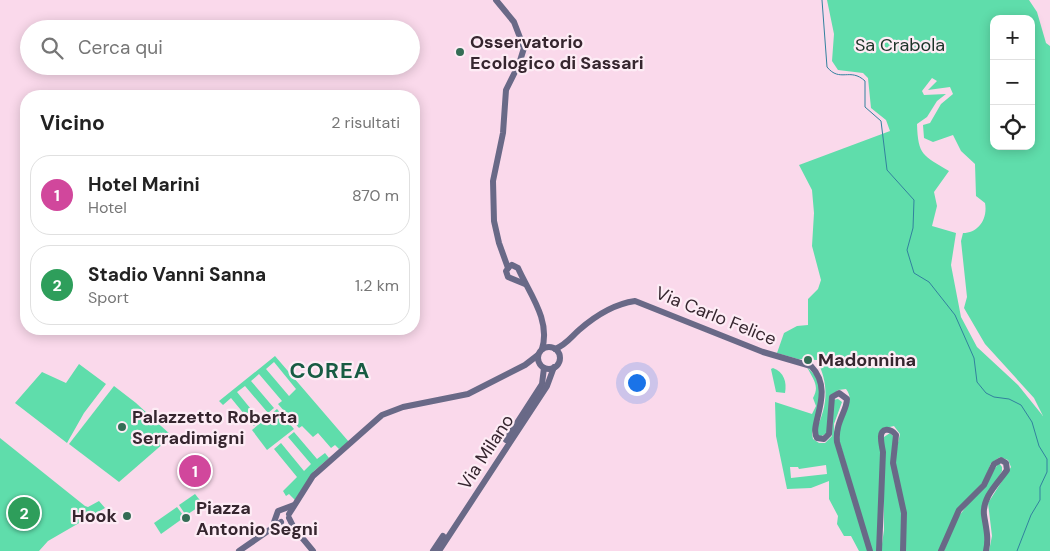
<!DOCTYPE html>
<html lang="it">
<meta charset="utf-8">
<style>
:root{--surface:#fff;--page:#f2f2f2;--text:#222;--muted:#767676;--line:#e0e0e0;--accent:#d93025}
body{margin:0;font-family:"DM Sans",sans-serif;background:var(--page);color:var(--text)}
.controls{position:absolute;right:15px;top:15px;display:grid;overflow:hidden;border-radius:10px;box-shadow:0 2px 12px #0003}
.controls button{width:45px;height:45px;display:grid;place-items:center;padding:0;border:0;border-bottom:1px solid var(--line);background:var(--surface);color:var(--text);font:25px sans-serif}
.you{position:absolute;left:636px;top:382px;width:18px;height:18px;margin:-12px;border:4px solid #fff;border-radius:50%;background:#1a73e8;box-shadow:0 0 0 8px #1a73e833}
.badge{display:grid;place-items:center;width:32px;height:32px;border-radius:50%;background:var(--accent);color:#fff;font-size:16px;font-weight:700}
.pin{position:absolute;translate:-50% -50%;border:2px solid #fff;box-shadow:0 1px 5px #0006}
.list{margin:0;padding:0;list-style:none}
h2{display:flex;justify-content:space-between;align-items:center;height:65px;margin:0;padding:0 20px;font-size:21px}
h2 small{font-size:16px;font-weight:400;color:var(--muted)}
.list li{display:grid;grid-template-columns:32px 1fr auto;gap:15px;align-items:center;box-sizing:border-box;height:80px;margin:0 10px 10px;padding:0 10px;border:1px solid var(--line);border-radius:20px}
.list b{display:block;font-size:19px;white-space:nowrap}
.list p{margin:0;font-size:16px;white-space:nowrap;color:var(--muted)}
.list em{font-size:16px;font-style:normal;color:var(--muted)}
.icon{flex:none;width:28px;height:28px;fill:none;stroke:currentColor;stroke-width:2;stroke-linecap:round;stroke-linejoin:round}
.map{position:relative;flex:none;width:1050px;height:551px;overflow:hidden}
.search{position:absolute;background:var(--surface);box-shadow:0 2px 12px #0003;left:20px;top:20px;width:400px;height:55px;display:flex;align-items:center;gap:12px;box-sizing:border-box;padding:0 18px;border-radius:28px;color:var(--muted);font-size:19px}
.panel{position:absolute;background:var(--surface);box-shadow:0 2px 12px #0003;left:20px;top:90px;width:400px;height:245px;border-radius:20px}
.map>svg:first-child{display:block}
</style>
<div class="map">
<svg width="1050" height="551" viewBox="0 0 1050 551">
<rect width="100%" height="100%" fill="#fad9eb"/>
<g fill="#5fddab" fill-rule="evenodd">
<path d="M 827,0 L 1029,0 L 1037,12 L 1046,43 L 1050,46 L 1050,551 L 989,551 L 992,536 L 988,503 L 1011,467 L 1008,460 L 1000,457 L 991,463 L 984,481 L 957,510 L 940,551 L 906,551 L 905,516 L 894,460 L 900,434 L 894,426 L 885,428 L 881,452 L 877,551 L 872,551 L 839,440 C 840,434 839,426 841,420 C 845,408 855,401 846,389 L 838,390 L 830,397 L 828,433 L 819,437 L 816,430 C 828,404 829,385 817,360 L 798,359 L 777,353 L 784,333 L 797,326 L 808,325 L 808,299 L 818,289 L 821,280 L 812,246 L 814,213 L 812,190 L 799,165 L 890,131 L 886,120 L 871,108 L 868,78 L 863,73 L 838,70 L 832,61 L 834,34 ZM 994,19 L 1031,19 L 1031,146 L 994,146 ZM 932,78 L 937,81 L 928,90 L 950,87 L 953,94 L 941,104 L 930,123 L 923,125 L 924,138 L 933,142 L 953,135 L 961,151 L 975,164 L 976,196 L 985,203 C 988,219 978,233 963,233 L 961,241 L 967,297 L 964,308 L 985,344 L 1034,398 L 1043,416 L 1018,385 L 977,347 L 961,317 L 951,265 L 956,233 L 932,226 L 937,206 L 934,192 L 949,171 C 923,155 918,156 917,124 L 927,117 L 937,101 L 946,94 L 924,95 L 922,91 Z"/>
<path d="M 275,356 L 349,442 L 339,449 L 335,445 L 331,448 L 318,433 L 313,437 L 302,426 L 299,428 L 278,404 L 282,401 L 259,374 L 251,381 L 274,408 L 268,413 L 245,386 L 237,392 L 260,420 L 254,426 L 231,398 L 223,405 L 219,401 ZM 274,362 L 296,389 L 289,396 L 266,369 Z"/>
<path d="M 79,364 L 106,384 L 84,413 L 67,443 L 15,403 L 42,372 L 66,383 Z"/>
<path d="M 807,367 L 818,378 L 820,397 L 812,434 L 813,439 L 819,443 L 825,443 L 832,436 L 833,400 L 838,399 L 842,402 L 834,424 L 835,443 L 868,551 L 859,551 L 851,536 L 844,536 L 837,524 L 838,516 L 829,499 L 829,481 L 811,488 L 787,489 L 776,436 L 775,402 L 812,414 L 816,406 L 813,398 C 820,386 813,379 807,367 ZM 826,465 L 827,474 L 791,478 L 790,467 L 798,467 L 799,469 Z"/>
<path d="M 773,368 C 784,372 787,382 785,393 L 776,392 L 771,369 Z"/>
<path d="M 114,386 L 136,403 L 172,436 L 119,482 L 69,444 Z"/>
<path d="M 277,409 L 294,429 L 267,450 L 252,430 Z"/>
<path d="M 294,432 L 317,459 L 325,453 L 329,458 L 314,471 L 295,500 L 289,494 L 286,496 L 283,491 L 297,477 L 274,449 L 281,443 L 304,471 L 311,464 L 288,437 Z"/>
<path d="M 890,433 L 894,437 L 891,460 L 902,514 L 902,551 L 881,551 L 884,530 L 883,441 L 884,437 Z"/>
<path d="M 0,438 L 85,506 L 88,507 L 99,501 L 105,508 L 48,541 L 39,551 L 0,551 Z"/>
<path d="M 999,463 L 1002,467 L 1002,471 L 982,507 L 986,534 L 984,551 L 944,551 L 956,520 Z"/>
<path d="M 195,494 L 203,504 L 188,514 L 185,514 L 179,505 Z"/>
<path d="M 177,507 L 183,515 L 182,519 L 161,534 L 154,523 Z"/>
</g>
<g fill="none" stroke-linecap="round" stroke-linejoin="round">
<path stroke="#32819e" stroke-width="1" d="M 822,0 L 827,67 C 840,83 850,67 865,81 L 865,107 L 881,121 L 887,170 L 914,200 L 913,228 L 907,250 L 914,273 L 929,282 L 955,315 L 974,358 L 977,382 L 986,393 L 994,397 L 1009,399 L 1021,405 L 1032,422 L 1039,446 L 1047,459 L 1047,472 L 1040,487 L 1040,500 L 1031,515 L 1017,551"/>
<g stroke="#696987" stroke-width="6">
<path d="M 496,0 L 514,22 L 524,48 L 519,64 L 506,90 L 503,133 L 493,181 L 494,221 L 499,243 L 508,268"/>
<path d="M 512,265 L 518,268 C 529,293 551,320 542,349"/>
<path d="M 510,266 L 506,271 L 508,277 L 525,284"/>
<circle cx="549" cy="358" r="11"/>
<path d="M 555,349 C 566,345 571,337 579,330 C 595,316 614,304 635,301 L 763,352 L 811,366 C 836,392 808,425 817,438 L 824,439 L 829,434 L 832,397 L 839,393 L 847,399 C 847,411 835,422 837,442 L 870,551"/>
<path d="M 506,440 L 542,384 L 544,368"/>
<path d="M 289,514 L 313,476 L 382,415 L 403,407 L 468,394 L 525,365 L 538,355"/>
<path d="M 289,518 L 294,528 L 313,551"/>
<path d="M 273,525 L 278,511 L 294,505"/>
<path d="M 239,551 L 281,522"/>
<path d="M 433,551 L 443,536"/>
<path d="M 439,551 L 547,386 L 554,367"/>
<path d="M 879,551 L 883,452 C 882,447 881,442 881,438 C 880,427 891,428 896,435 L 893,463 L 904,513 L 903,551"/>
<path d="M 941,551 L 959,510 L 984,485 L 994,464 L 1001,460 L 1006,463 L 1007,470 C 998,483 982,497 984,515 C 986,528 989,538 986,551"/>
</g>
</g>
<g fill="#346d55" stroke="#fdecf5" stroke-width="2">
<circle cx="460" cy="52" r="5"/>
<circle cx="808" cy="360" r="5"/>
<circle cx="122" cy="427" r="5"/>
<circle cx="127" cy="516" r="5"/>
<circle cx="186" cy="518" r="5"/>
</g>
<g text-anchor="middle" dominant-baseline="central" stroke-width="4.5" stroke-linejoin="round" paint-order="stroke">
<g font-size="18" font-weight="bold" fill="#36262f" stroke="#fdecf5" text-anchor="start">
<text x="470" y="42">Osservatorio<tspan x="470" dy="21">Ecologico di Sassari</tspan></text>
<text x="818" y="360">Madonnina</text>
<text x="132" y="417">Palazzetto Roberta<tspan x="132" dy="21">Serradimigni</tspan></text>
<text x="196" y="508">Piazza<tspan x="196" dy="21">Antonio Segni</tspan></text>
<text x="117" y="516" text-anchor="end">Hook</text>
</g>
<g font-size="18" fill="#1c3328" stroke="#fdecf5">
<text x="900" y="45">Sa Crabola</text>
</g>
<g font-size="18" fill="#36262f" stroke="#fdecf5">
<text transform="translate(716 316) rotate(22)">Via Carlo Felice</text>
<text transform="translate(486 452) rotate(-57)">Via Milano</text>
</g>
<g font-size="22" font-weight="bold" letter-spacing="1" fill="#175c43" stroke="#fdecf5">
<text x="330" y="370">COREA</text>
</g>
</g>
</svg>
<div class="controls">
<button>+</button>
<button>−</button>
<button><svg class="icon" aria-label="locate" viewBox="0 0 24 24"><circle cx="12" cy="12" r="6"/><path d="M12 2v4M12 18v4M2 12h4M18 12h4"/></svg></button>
</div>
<div class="you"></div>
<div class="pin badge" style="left:195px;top:471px;background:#d1479c">1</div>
<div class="pin badge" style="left:24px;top:513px;background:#2e9e5b">2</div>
<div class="search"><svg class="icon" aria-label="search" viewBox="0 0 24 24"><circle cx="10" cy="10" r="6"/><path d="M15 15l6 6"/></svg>Cerca qui</div>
<section class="panel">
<h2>Vicino<small>2 risultati</small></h2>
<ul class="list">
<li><span class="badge" style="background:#d1479c">1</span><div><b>Hotel Marini</b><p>Hotel</p></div><em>870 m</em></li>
<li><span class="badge" style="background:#2e9e5b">2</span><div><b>Stadio Vanni Sanna</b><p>Sport</p></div><em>1.2 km</em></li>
</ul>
</section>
</div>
